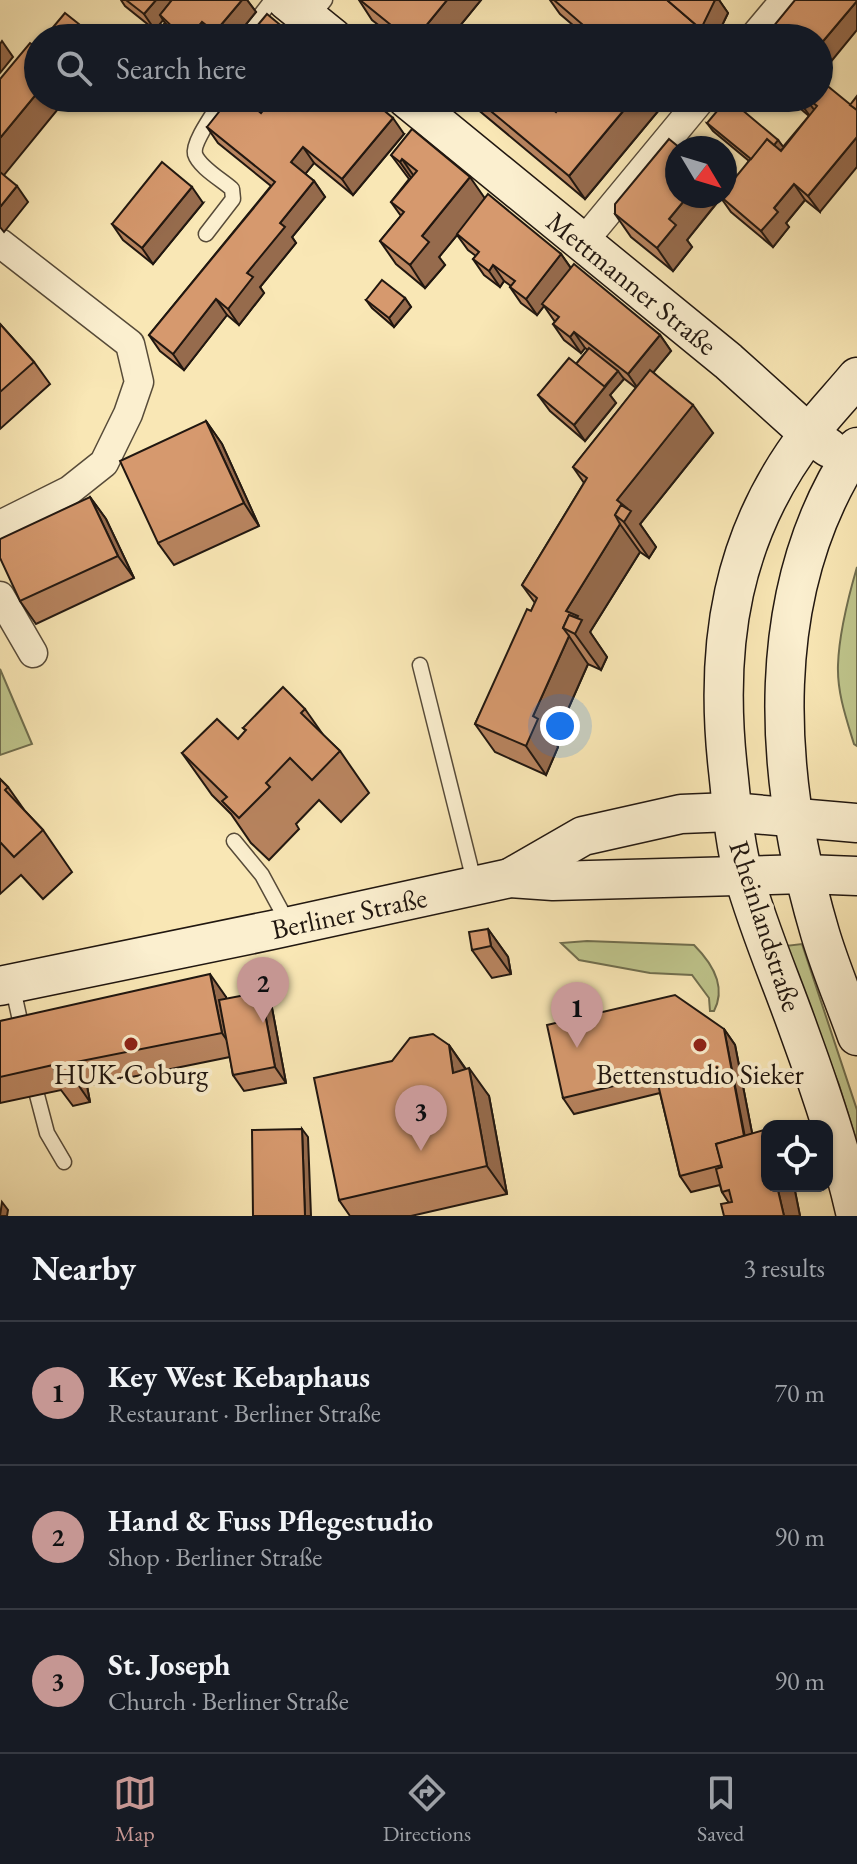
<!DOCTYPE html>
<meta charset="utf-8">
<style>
:root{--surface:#171b24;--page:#242831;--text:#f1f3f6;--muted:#9ea1a6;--line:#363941;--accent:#c59692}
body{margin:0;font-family:"EB Garamond",serif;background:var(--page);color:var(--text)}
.controls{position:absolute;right:24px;bottom:24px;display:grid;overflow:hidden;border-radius:16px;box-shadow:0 2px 6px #0004}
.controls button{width:72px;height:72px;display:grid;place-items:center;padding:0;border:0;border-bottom:2px solid var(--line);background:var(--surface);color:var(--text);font:40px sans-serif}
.compass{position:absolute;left:665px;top:136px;width:72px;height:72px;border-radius:50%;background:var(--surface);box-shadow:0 2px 6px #0004;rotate:128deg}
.you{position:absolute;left:560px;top:726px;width:28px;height:28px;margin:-20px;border:6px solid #fff;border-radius:50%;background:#1a73e8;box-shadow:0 0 0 12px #1a73e833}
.badge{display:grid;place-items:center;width:52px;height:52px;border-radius:50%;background:var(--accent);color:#111;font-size:26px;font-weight:700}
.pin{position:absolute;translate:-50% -66px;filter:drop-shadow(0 2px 4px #0008)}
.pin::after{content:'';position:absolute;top:42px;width:28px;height:24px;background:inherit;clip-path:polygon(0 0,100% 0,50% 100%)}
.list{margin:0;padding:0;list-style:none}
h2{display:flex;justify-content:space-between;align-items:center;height:104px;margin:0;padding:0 32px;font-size:34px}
h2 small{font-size:26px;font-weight:400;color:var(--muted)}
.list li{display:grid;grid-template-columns:52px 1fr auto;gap:24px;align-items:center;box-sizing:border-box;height:144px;padding:0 32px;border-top:2px solid var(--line)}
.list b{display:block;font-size:30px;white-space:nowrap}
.list p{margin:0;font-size:26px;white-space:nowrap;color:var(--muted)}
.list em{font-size:26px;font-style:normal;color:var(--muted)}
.icon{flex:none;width:44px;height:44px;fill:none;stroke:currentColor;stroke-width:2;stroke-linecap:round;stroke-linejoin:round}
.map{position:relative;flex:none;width:857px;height:1216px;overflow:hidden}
.search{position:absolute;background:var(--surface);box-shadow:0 2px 6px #0004;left:24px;right:24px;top:24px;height:88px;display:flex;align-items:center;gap:20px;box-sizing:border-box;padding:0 28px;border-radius:44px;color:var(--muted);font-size:30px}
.sheet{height:536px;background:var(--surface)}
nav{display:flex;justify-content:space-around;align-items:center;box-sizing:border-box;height:112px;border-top:2px solid var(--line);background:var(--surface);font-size:22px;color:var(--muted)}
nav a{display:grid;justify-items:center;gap:4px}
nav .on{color:var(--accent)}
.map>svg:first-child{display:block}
</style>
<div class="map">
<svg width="857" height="1216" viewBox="0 0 857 1216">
<rect width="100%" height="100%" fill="#f9e7b5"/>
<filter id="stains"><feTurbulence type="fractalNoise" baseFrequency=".0025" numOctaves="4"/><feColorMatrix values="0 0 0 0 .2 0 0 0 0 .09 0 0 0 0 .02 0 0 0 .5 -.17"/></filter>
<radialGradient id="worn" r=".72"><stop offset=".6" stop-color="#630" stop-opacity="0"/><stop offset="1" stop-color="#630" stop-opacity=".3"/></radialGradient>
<g fill="#bfc58c" stroke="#706e4e" stroke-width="2">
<path d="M 857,567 L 857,746 L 854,744 C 846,718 837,692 838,665 C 839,633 848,598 857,567 Z"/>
<path d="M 0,669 L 32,744 L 0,755 Z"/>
<path d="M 587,941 L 694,945 C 711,962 727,986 714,1011 L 710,1011 L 709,998 L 692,975 L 650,973 L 579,960 L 561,943 Z"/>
<path d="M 802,944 L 857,1110 L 857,1142 L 839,1085 L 785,946 Z"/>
</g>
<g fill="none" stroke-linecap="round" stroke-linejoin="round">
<g stroke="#574b39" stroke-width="17">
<g id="lane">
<path d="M 310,19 L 325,0"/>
<path d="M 243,38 L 272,0"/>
<path d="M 206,234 L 233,199 L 232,189 C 222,180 199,167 195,154 C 192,142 217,109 223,98"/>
<path d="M 420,665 L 475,885"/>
<path d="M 234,841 L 262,875 L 288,923"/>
<path d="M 12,984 L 23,1034"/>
<path d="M 37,1095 L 47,1133 L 64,1162"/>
</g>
</g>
<g stroke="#574b39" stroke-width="31">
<g id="street">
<path d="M 753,38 L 785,0"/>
<path d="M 583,242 L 702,98"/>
<path d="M 0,243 L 130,344 L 139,382 L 128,414 L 104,463 L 70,490 L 0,525"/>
<path d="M 0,596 L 33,653"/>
</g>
</g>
<g stroke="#211710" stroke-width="41">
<g id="secondary">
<path d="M 286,0 L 333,38"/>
<path d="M 406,98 L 728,361 L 809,434 L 829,448"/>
<path d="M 857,447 C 761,590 773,774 820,933 C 830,967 845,1002 857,1036"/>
<path d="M 510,878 L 583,836 L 681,814 L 731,812 L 857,823"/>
<path d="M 0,986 L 272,930 L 510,878 L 553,881 L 805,874 L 857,876"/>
<path d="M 856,1216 C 842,1153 821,1091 799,1031 C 781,980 759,930 744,877 C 734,842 732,806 728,770 C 714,645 731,534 810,432 C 825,413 842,395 857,377"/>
</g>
</g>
<use href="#lane" stroke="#fbefcf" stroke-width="14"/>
<use href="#street" stroke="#fbefcf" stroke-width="28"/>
<use href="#secondary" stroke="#fbefcf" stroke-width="38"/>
</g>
<g fill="#b8845f" stroke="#211710" stroke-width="2">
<path d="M 121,0 L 247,0 L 256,12 L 235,38 L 153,38 L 165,23 L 163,20 L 155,30 L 125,6 Z"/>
<path d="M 359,0 L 481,0 L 450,38 L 395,38 L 372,20 Z"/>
<path d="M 550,0 L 719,0 L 728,13 L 716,38 L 588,38 L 560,14 Z"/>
<path d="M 464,98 L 538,98 L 556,112 L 567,98 L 669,98 L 585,199 Z"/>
<path d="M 788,98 L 819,98 L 820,212 L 805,200 L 786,223 L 789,227 L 773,247 L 731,212 L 721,198 L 687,240 L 692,247 L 673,271 L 631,237 L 615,214 L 725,196 L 749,161 L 713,131 L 707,123 L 778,140 L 783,147 L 809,116 Z"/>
<path d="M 261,113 L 404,134 L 353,195 L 314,163 L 305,174 L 314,181 L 325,197 L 292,237 L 296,243 L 260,287 L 264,293 L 239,325 L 227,315 L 184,370 L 160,351 L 149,335 L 271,186 L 218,143 L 207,127 Z"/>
<path d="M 391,155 L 485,198 L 561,254 L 571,268 L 660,335 L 671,351 L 653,372 L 713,433 L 640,524 L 656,547 L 649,558 L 640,552 L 590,632 L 607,657 L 601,670 L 588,664 L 554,741 L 558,747 L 546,775 L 495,752 L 475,724 L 535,603 L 522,585 L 584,483 L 573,467 L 636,388 L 622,377 L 624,379 L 610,395 L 616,403 L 585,441 L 550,411 L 538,395 L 576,364 L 588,350 L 585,348 L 581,353 L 564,340 L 553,324 L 555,322 L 544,306 L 537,315 L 521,303 L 510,287 L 511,286 L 504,281 L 500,287 L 484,275 L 473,259 L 476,256 L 468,250 L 457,235 L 439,257 L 445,265 L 425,288 L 396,264 L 380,241 L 401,216 L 391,202 L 409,179 Z"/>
<path d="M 203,203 L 153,264 L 123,240 L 112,224 Z"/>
<path d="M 405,298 L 411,307 L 394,327 L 372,308 L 366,300 Z"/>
<path d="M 0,324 L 34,362 L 50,384 L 0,429 Z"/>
<path d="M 206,421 L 222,444 L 259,526 L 174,565 L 158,543 Z"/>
<path d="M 90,497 L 106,519 L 134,578 L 36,624 L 20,601 Z"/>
<path d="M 305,709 L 324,736 L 340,751 L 369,793 L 341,822 L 319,800 L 296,824 L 299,829 L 269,860 L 251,843 L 231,814 L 212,795 L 182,753 L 238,739 L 246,731 L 243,728 Z"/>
<path d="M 0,779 L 8,787 L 25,811 L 43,830 L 72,872 L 43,899 L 21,875 L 0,894 Z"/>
<path d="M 488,929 L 508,957 L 511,974 L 492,978 L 472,950 Z"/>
<path d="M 226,997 L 226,999 L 272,1008 L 286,1083 L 244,1091 L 233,1075 L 230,1057 L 87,1086 L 90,1102 L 73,1106 L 61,1090 L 0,1103 L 0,1021 Z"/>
<path d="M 724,1029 L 735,1045 L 752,1133 L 767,1186 L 794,1186 L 800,1216 L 724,1216 L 729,1203 L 722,1192 L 720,1185 L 691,1192 L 680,1176 L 660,1093 L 574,1114 L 563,1098 Z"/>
<path d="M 449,1045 L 466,1069 L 489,1096 L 507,1194 L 411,1216 L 350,1216 L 339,1200 L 392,1061 Z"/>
</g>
<g fill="#966b4d" stroke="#211710" stroke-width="2">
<path d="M 156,0 L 172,0 L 160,15 L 163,20 L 155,30 L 144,14 Z"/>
<path d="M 242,0 L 247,0 L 256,12 L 235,38 L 219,38 L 215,32 Z"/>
<path d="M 447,0 L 481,0 L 450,38 L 416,38 Z"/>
<path d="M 715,0 L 719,0 L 728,13 L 716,38 L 684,38 Z"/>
<path d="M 857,1 L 857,30 L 820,75 L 819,46 Z"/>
<path d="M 202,22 L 213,38 L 189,38 Z"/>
<path d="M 2,41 L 13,57 L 0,73 L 0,44 Z"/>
<path d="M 38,92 L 38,98 L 67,98 L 0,180 L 0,138 Z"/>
<path d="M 634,98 L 669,98 L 585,199 L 569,176 Z"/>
<path d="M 809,103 L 815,111 L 810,116 L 804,108 Z"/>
<path d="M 393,118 L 404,134 L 353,195 L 342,179 Z"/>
<path d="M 857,137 L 857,167 L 820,212 L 808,196 Z"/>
<path d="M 778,140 L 784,148 L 758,164 Z"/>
<path d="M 303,147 L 314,163 L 302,178 L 291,162 Z"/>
<path d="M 402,159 L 418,182 L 416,185 L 400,162 Z"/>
<path d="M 470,177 L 486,200 L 439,257 L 445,265 L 425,288 L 410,265 L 422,236 Z"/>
<path d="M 314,181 L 325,197 L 292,237 L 296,243 L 260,287 L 264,293 L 239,325 L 228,309 L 247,273 L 280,223 Z"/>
<path d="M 794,184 L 805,200 L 786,223 L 789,227 L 773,247 L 761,231 L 774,208 Z"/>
<path d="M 17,186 L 28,202 L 4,232 L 0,227 L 0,207 Z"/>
<path d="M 192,187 L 203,203 L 153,264 L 142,248 Z"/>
<path d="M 688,196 L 722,196 L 687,240 L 692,247 L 673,271 L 657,248 L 669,219 Z"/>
<path d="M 561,254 L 572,270 L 537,315 L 526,299 Z"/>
<path d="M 493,265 L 504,281 L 500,287 L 489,271 Z"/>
<path d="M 405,298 L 411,307 L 394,327 L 389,318 Z"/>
<path d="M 216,299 L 227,315 L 184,370 L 173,354 Z"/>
<path d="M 574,332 L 585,348 L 581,353 L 570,337 Z"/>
<path d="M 660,335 L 671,351 L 639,390 L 628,374 Z"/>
<path d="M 618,371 L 624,379 L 610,395 L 616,403 L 585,441 L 574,425 Z"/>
<path d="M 693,405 L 713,433 L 640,524 L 656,547 L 649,558 L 624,522 L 617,500 Z"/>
<path d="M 206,421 L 222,444 L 259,526 L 244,503 Z"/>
<path d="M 90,497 L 106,519 L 134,578 L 118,556 Z"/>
<path d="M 620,524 L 640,552 L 590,632 L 607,657 L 601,670 L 575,634 L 566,611 Z"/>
<path d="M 569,636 L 588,664 L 554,741 L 558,747 L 546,775 L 526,746 L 533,716 Z"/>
<path d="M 488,929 L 508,957 L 511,974 L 491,946 Z"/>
<path d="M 210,974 L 226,997 L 238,1056 L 222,1033 Z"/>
<path d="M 261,992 L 272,1008 L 286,1083 L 275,1067 Z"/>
<path d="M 724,1029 L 735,1045 L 760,1174 L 749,1158 Z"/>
<path d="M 449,1045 L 468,1073 L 453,1073 Z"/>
<path d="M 71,1063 L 87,1086 L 90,1102 L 75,1080 Z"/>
<path d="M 469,1068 L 489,1096 L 507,1194 L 487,1166 Z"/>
<path d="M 302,1129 L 308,1137 L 311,1216 L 305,1216 Z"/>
<path d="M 777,1186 L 794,1186 L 800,1216 L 784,1216 Z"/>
<path d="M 2,1202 L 8,1210 L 7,1216 L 0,1216 Z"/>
</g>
<g fill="#d6996e" stroke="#211710" stroke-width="2">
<path d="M 126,0 L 156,0 L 144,14 Z"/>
<path d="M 172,0 L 242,0 L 215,32 L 202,22 L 189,38 L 184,38 L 160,15 Z"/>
<path d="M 360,0 L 447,0 L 416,38 L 407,38 Z"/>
<path d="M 554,0 L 667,0 L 696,25 L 684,38 L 596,38 L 597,37 Z"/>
<path d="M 667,0 L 715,0 L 700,31 L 696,25 Z"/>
<path d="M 795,0 L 857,0 L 857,1 L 819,46 L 819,38 L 784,38 L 772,28 Z"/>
<path d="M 65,13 L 94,36 L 93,38 L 44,38 Z"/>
<path d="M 267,14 L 296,38 L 247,38 Z"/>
<path d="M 165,23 L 179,34 L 176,38 L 153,38 Z"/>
<path d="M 467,28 L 479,38 L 459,38 Z"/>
<path d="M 30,43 L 38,49 L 38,92 L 0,138 L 0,79 Z"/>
<path d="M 819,79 L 857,110 L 857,137 L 808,196 L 794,184 L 774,208 L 778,212 L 761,231 L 720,196 L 725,196 L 725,190 L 767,139 L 781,151 L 817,106 L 807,98 L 819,98 Z"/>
<path d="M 857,96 L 857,110 L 850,105 Z"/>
<path d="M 230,98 L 243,98 L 261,113 L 273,98 L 369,98 L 393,118 L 342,179 L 303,147 L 291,162 L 314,181 L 280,223 L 285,227 L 247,273 L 253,277 L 228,309 L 216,299 L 173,354 L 149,335 L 275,182 L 207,127 Z"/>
<path d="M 475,98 L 538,98 L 556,112 L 567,98 L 634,98 L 569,176 Z"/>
<path d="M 728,98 L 778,140 L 774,145 L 767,139 L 751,159 L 707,123 Z"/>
<path d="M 792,98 L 805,98 L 809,103 L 804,108 Z"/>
<path d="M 412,129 L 470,177 L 422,236 L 429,242 L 410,265 L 380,241 L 404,212 L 391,202 L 417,171 L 402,159 L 400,162 L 391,155 Z"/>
<path d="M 669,139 L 680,148 L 677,148 L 677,196 L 688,196 L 669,219 L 676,225 L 657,248 L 615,214 L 615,204 Z"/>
<path d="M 162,162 L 192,187 L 142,248 L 112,224 Z"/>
<path d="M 0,172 L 17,186 L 0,207 Z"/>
<path d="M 488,194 L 561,254 L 526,299 L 510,287 L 515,281 L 493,265 L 489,271 L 473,259 L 479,252 L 457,234 Z"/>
<path d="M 574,264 L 660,335 L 628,374 L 574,332 L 570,337 L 553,324 L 559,317 L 542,304 Z"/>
<path d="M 382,280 L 405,298 L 389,318 L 366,300 Z"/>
<path d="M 0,324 L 34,362 L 0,392 Z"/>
<path d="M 589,348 L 618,371 L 604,387 L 576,364 Z"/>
<path d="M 569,358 L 605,387 L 574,425 L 538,395 Z"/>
<path d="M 650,370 L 693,405 L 617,500 L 628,509 L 621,505 L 615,515 L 620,524 L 566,611 L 578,616 L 577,618 L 569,615 L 563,628 L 569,636 L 533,716 L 538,719 L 526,746 L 475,724 L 527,609 L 531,611 L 537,598 L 522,585 L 587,478 L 573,467 Z"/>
<path d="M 206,421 L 244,503 L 158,543 L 120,461 Z"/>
<path d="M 90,497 L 118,556 L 20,601 L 0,558 L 0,539 Z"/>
<path d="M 621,505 L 631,511 L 624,522 L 615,515 Z"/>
<path d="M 569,615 L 582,620 L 575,634 L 563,628 Z"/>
<path d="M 283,687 L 305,709 L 301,713 L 340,751 L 312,780 L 290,758 L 266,783 L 270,787 L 239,818 L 222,801 L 227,797 L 182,753 L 217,719 L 238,739 L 246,730 L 243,728 Z"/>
<path d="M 0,779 L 8,787 L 5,790 L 43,830 L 14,857 L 0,842 Z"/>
<path d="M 488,929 L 491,946 L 472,950 L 469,932 Z"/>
<path d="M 210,974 L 222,1033 L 71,1063 L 75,1080 L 57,1084 L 53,1065 L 0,1077 L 0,1021 Z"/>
<path d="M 261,992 L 275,1067 L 233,1075 L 219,1000 Z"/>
<path d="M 675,995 L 724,1029 L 744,1136 L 716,1144 L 722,1165 L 680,1176 L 656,1076 L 563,1098 L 547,1025 Z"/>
<path d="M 433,1034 L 449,1045 L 453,1073 L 469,1068 L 487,1166 L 339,1200 L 314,1078 L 392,1061 L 410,1038 Z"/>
<path d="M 302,1129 L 305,1216 L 253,1216 L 252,1130 Z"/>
<path d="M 764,1130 L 767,1144 L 767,1186 L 777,1186 L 784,1216 L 724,1216 L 721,1204 L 732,1202 L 729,1190 L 722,1192 L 716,1169 L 722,1167 L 716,1144 Z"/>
</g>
<g fill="#8f2418" stroke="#fbefcf" stroke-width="3">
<circle cx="131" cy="1044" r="8"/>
<circle cx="700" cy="1045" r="8"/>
</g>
<g text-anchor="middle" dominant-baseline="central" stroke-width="8" stroke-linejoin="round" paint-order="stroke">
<g font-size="28" fill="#211710" stroke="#fbefcf">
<text transform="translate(632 283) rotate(39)">Mettmanner Straße</text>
<text transform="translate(349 913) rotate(-12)">Berliner Straße</text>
<text transform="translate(766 926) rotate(72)">Rheinlandstraße</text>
</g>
<g font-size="28" fill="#211710" stroke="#fbefcf">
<text x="131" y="1074">HUK-Coburg</text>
<text x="700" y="1074">Bettenstudio Sieker</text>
</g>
</g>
<rect width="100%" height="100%" filter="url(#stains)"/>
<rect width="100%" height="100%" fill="url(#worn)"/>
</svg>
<div class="controls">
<button><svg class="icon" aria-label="locate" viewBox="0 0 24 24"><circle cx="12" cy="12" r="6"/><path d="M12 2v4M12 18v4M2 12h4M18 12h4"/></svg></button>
</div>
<svg class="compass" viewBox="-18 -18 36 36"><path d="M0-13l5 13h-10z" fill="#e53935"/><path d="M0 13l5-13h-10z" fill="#9ea1a6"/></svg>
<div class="you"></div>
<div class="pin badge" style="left:577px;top:1048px">1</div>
<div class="pin badge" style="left:263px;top:1023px">2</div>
<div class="pin badge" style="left:421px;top:1151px">3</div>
<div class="search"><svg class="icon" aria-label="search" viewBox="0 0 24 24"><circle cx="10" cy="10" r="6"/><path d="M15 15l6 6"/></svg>Search here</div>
</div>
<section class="sheet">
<h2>Nearby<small>3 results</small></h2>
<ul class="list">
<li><span class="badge">1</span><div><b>Key West Kebaphaus</b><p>Restaurant · Berliner Straße</p></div><em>70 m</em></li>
<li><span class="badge">2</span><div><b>Hand &amp; Fuss Pflegestudio</b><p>Shop · Berliner Straße</p></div><em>90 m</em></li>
<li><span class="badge">3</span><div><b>St. Joseph</b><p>Church · Berliner Straße</p></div><em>90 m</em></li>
</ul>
</section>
<nav>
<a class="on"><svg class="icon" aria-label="map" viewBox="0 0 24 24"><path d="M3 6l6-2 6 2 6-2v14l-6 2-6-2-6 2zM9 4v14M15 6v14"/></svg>Map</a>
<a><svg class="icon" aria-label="directions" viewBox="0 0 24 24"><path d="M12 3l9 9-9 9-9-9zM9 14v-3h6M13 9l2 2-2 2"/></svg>Directions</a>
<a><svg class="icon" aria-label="saved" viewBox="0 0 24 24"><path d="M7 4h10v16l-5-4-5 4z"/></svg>Saved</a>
</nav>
